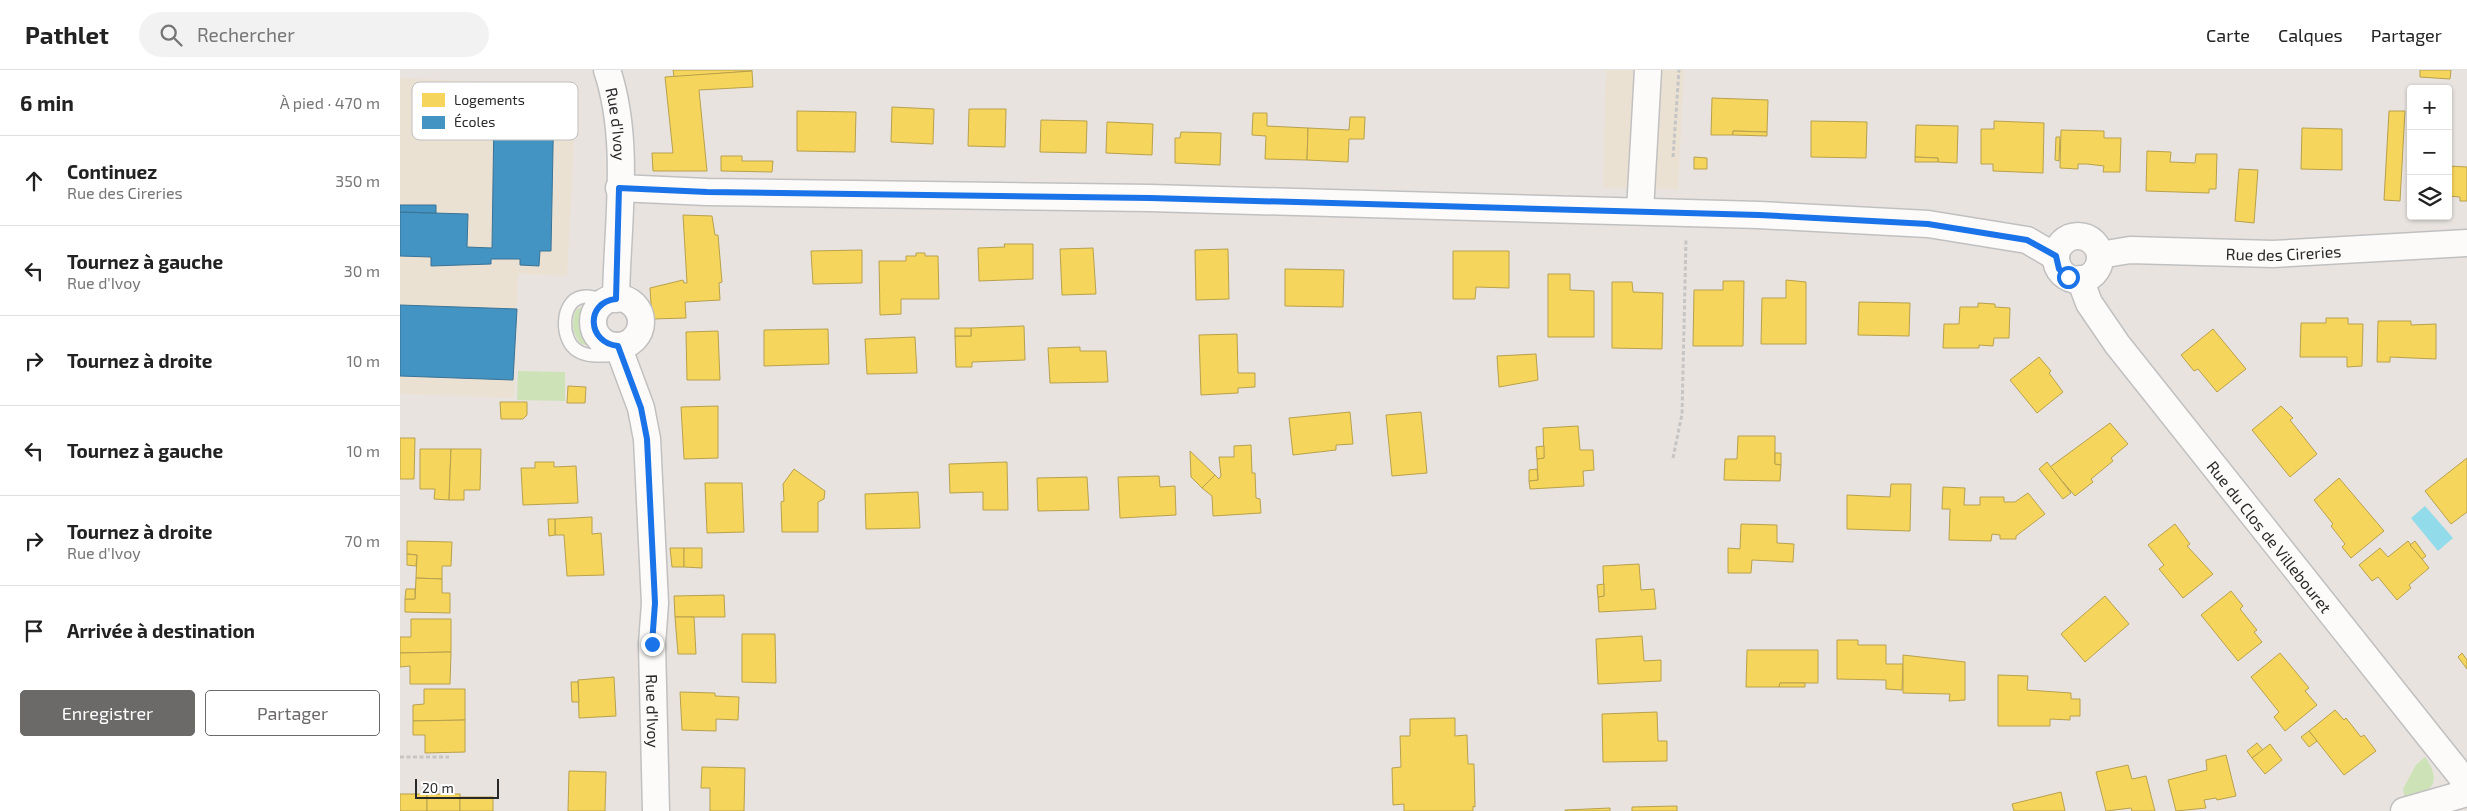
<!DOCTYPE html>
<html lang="fr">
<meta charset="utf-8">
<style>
:root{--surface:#fff;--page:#f2f2f2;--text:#222;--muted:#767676;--line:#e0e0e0;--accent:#6c6a69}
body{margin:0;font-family:"Exo 2",sans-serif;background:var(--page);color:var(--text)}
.controls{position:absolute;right:15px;top:15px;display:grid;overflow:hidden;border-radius:5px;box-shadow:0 1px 4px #0004}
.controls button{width:45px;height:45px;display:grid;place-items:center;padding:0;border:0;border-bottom:1px solid var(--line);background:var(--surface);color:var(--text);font:25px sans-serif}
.scale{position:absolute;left:15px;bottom:12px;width:84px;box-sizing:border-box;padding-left:5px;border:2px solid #292929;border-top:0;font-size:14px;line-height:18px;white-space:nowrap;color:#292929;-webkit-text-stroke:4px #fff;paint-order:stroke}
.stop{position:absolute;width:15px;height:15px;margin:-11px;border:4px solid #1a73e8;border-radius:50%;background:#fff}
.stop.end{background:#1a73e8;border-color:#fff;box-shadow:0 1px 5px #0008}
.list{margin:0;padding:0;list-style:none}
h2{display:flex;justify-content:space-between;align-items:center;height:65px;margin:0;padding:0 20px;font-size:21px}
h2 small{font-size:16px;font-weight:400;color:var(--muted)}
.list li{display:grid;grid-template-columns:32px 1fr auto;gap:15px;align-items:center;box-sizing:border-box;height:90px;padding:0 20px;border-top:1px solid var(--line)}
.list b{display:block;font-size:19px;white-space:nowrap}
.list p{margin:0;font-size:16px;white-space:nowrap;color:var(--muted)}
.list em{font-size:16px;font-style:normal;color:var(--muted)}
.actions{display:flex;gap:10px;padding:15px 20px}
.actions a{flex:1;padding:11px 0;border:1px solid var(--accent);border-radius:5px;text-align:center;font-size:18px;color:var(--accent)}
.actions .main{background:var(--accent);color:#fff}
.icon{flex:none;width:28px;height:28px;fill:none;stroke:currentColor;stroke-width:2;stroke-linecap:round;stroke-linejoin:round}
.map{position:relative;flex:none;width:2067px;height:741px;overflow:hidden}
header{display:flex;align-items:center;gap:30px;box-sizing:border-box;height:70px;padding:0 25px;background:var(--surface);border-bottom:1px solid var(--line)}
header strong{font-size:24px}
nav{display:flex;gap:28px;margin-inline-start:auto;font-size:18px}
.search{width:350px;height:45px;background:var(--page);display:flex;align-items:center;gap:12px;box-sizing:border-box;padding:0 18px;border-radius:28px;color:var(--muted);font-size:19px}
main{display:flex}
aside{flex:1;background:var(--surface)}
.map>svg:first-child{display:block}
</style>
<header>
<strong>Pathlet</strong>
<div class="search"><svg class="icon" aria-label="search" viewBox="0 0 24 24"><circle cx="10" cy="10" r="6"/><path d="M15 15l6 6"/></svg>Rechercher</div>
<nav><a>Carte</a><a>Calques</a><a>Partager</a></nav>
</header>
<main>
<aside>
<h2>6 min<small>À pied · 470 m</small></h2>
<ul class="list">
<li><svg class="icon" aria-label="ahead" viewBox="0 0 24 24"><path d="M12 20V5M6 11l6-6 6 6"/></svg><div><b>Continuez</b><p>Rue des Cireries</p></div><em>350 m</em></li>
<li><svg class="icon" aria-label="left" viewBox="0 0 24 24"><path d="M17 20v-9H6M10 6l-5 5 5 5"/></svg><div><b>Tournez à gauche</b><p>Rue d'Ivoy</p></div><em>30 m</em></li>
<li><svg class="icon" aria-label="right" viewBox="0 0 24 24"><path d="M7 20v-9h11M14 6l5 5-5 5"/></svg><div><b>Tournez à droite</b></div><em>10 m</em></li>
<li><svg class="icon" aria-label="left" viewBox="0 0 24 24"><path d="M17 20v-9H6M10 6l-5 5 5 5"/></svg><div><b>Tournez à gauche</b></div><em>10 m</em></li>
<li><svg class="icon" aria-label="right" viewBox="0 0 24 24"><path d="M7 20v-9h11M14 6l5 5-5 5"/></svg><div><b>Tournez à droite</b><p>Rue d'Ivoy</p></div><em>70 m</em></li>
<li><svg class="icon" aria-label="arrive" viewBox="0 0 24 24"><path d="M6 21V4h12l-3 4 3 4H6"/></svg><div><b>Arrivée à destination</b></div></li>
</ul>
<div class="actions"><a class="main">Enregistrer</a><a>Partager</a></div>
</aside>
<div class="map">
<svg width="2067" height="741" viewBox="0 0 2067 741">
<rect width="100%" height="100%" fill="#e8e3df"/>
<g fill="#ebe1d3">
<path d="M 1206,0 L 1284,0 L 1278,119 L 1203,118 Z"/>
<path d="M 0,8 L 177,16 L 167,206 L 118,204 L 114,328 L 0,324 Z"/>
</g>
<g fill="#cde3b7">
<path d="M 190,233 L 188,246 L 192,276 L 181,274 C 172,263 171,252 176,240 Z"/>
<path d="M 118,301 L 165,302 L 165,331 L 117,330 Z"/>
<path d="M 2025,687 C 2043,713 2032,722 2005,730 L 2003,719 L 2016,695 Z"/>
</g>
<path fill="#92dbea" d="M 2025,436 L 2053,468 L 2038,481 L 2011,448 Z"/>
<g fill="#f6d55c" stroke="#b8a14d">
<path d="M 273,0 L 352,0 L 352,1 L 274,7 Z"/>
<path d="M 2020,0 L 2051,0 L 2050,9 L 2020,7 Z"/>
<path d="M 352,1 L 353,17 L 299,20 L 307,101 L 253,101 L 252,83 L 273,83 L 265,7 Z"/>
<path d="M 1312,28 L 1368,30 L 1367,62 L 1333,61 L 1333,65 L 1311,65 Z"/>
<path d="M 492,37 L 534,39 L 533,74 L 491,72 Z"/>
<path d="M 569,39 L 606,39 L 605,77 L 568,76 Z"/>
<path d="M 397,41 L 456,42 L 455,82 L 397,81 Z"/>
<path d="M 1989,41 L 2005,41 L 2000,131 L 1984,130 Z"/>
<path d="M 853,43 L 867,43 L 867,56 L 908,58 L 907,90 L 865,89 L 866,66 L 852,65 Z"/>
<path d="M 950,47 L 965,47 L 964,69 L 949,69 L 948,92 L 907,90 L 908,58 L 949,60 Z"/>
<path d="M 641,50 L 687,51 L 686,83 L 640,82 Z"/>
<path d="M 1411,51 L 1467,52 L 1466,88 L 1411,87 Z"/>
<path d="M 1594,51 L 1644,53 L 1643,103 L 1593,101 L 1593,94 L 1581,94 L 1581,59 L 1594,59 Z"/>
<path d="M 707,52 L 753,54 L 752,85 L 706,83 Z"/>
<path d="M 1516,55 L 1558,56 L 1557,93 L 1538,92 L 1538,88 L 1515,87 Z"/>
<path d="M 1902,58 L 1942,59 L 1942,100 L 1901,99 Z"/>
<path d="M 1661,60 L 1704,61 L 1704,68 L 1721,68 L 1720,102 L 1703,102 L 1704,96 L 1687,94 L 1678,94 L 1678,99 L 1660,98 Z"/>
<path d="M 1333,61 L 1367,62 L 1367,66 L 1333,65 Z"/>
<path d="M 781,62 L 821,63 L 820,95 L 775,93 L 775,68 L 780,68 Z"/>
<path d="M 1656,67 L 1660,67 L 1659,91 L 1655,90 Z"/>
<path d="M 1747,81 L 1771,82 L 1770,92 L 1795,93 L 1796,84 L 1817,84 L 1816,119 L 1809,119 L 1809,123 L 1746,121 Z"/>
<path d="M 321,86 L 342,86 L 342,91 L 373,91 L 372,102 L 321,101 Z"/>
<path d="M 1294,87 L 1307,88 L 1307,99 L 1294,99 Z"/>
<path d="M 1515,87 L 1538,88 L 1538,92 L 1515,92 Z"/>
<path d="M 2048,96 L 2067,97 L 2067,131 L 2060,131 L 2060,127 L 2048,126 Z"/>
<path d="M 1839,99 L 1858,100 L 1854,153 L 1835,151 Z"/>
<path d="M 283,145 L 312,146 L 315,165 L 318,165 L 322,212 L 319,213 L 320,230 L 285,232 L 286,248 L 252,249 L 250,218 L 283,210 L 284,213 L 287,213 Z"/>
<path d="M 604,174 L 633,174 L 633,209 L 579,211 L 578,178 L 605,177 Z"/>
<path d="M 693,178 L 696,224 L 662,225 L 660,179 Z"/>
<path d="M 828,179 L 829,229 L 796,230 L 795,180 Z"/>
<path d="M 462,180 L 462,213 L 413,214 L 411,181 Z"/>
<path d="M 1053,181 L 1109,181 L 1109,218 L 1076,217 L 1075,229 L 1053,229 Z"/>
<path d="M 516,183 L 525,183 L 525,186 L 538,186 L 539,229 L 501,229 L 501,244 L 480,245 L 479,191 L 506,191 L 506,186 L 516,186 Z"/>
<path d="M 885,199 L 944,200 L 943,237 L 885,236 Z"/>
<path d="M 1148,204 L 1170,204 L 1170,220 L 1194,221 L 1194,267 L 1148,267 Z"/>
<path d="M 1386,210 L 1406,212 L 1406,274 L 1361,274 L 1362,228 L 1386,228 Z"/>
<path d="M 1323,211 L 1344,211 L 1343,276 L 1293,276 L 1294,220 L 1323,220 Z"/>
<path d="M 1212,212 L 1232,212 L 1233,222 L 1263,223 L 1262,279 L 1212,278 Z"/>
<path d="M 1459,232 L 1510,233 L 1509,266 L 1458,265 Z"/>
<path d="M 1578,233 L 1595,234 L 1595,237 L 1610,238 L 1609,268 L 1594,268 L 1593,276 L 1579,275 L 1579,278 L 1543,278 L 1544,254 L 1559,254 L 1560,237 L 1578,237 Z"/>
<path d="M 1926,248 L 1948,248 L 1948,254 L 1963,254 L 1962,296 L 1947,297 L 1947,287 L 1900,287 L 1901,253 L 1926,253 Z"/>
<path d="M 1978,251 L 2011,251 L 2011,255 L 2036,254 L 2036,289 L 1990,287 L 1990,292 L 1977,292 Z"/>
<path d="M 624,256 L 625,290 L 572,292 L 572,297 L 556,297 L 555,266 L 571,266 L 571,258 Z"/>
<rect x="555" y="258" width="16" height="8"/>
<path d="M 428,259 L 429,294 L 364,296 L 364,260 Z"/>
<path d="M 1813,259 L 1846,299 L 1817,322 L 1798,299 L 1794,301 L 1781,285 Z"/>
<path d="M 318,261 L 320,310 L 287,310 L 286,262 Z"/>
<path d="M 837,264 L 838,303 L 855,303 L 855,317 L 838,318 L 838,323 L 801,325 L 799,265 Z"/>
<path d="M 515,267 L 517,303 L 467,304 L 465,269 Z"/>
<path d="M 680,277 L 680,281 L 706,281 L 708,312 L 650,313 L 648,278 Z"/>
<path d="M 1136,284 L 1138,310 L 1099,317 L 1097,286 Z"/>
<path d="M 1639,287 L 1651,301 L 1649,303 L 1663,322 L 1637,343 L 1610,310 Z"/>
<path d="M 168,316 L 186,317 L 185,333 L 167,333 Z"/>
<path d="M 100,332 L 127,332 L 127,345 L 123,349 L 101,349 Z"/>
<path d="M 318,336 L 318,388 L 284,389 L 281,337 Z"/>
<path d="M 1881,336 L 1893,348 L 1890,350 L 1917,384 L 1890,407 L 1852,360 Z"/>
<path d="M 950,342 L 953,374 L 936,375 L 936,380 L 893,385 L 889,348 Z"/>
<path d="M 1021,342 L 1027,403 L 992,406 L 986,345 Z"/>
<path d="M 1710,353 L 1728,374 L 1711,388 L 1713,391 L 1691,409 L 1693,412 L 1675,426 L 1650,397 Z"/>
<path d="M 1178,356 L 1180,380 L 1193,380 L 1194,400 L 1183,401 L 1184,416 L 1130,419 L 1129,411 L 1138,410 L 1137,389 L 1144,388 L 1143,358 Z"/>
<path d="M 1338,366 L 1375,366 L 1375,394 L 1381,395 L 1380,411 L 1324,410 L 1325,389 L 1337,389 Z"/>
<path d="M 0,368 L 15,368 L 14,409 L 0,409 Z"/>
<path d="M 851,375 L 852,403 L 855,403 L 856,428 L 860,429 L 861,443 L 813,446 L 812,426 L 802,418 L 815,405 L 819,409 L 821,406 L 819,387 L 834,387 L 834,376 Z"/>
<path d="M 1144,376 L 1144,388 L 1137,389 L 1136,377 Z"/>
<path d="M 20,379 L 51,379 L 49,430 L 34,429 L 35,419 L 20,419 Z"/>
<path d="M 51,379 L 81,379 L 80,420 L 64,420 L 64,430 L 49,430 Z"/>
<path d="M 790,381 L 815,405 L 802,418 L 791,407 Z"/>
<path d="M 1375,383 L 1381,383 L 1381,395 L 1375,394 Z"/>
<path d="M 2067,388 L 2067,442 L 2051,454 L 2025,421 Z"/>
<path d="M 135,392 L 154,392 L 154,397 L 176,396 L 178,433 L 123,435 L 121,398 L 135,398 Z"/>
<path d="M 607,392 L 608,440 L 583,440 L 583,422 L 550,423 L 549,394 Z"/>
<path d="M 1647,392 L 1671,423 L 1663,429 L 1639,399 Z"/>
<path d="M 394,399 L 425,421 L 424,429 L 418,432 L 418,462 L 382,462 L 381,432 L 384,431 L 383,414 Z"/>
<path d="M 1137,399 L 1138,410 L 1129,411 L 1129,400 Z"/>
<path d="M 759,406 L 760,417 L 775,416 L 776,445 L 720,448 L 718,407 Z"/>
<path d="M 687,407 L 689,440 L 638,441 L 637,408 Z"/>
<path d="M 1939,408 L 1984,461 L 1951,488 L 1942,477 L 1945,474 L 1931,456 L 1933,454 L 1914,430 Z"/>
<path d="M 305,413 L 342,413 L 344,462 L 307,463 Z"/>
<path d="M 1491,414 L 1511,414 L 1510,461 L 1447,459 L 1447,425 L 1490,427 Z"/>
<path d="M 1543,417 L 1565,418 L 1564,435 L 1580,435 L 1580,427 L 1604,427 L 1604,432 L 1615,432 L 1628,423 L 1645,444 L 1616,466 L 1616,469 L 1600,469 L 1600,465 L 1592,464 L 1591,471 L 1549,470 L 1550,439 L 1542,439 Z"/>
<path d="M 518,422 L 520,458 L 466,459 L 465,424 Z"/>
<path d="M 192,447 L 192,464 L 201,463 L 204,505 L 167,506 L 164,465 L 155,465 L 155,449 Z"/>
<path d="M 148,449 L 155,449 L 155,465 L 149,466 Z"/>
<path d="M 1341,454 L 1377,455 L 1377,473 L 1394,474 L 1393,492 L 1352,490 L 1351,503 L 1328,503 L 1328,478 L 1340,479 Z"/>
<path d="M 1775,454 L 1790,474 L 1787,476 L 1813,504 L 1783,528 L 1759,499 L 1764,495 L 1748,475 Z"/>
<path d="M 7,471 L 52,472 L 51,496 L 42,496 L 42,509 L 16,508 L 17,485 L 7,484 Z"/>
<path d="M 2008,471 L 2029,498 L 2009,515 L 2011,518 L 1997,530 L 1978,507 L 1972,511 L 1959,495 L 1980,478 L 1988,487 Z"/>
<path d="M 2015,471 L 2026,486 L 2022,489 L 2010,475 Z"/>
<path d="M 270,478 L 284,478 L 284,497 L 272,497 Z"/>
<path d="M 284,478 L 302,478 L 302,498 L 284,497 Z"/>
<path d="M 7,484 L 17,485 L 16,496 L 7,495 Z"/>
<path d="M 1239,494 L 1241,520 L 1254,519 L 1256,539 L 1199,542 L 1198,527 L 1204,526 L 1203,496 Z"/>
<path d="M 16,508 L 42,509 L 42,523 L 50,523 L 50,543 L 5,542 L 5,529 L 15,529 Z"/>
<path d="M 1204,514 L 1204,526 L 1198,527 L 1197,515 Z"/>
<path d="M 6,519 L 15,519 L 15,529 L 5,529 Z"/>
<path d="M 1831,521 L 1843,536 L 1840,539 L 1857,560 L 1854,562 L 1862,572 L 1838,591 L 1801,545 Z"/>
<path d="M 324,525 L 325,547 L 275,547 L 274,526 Z"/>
<path d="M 1705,526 L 1729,554 L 1685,592 L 1661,564 Z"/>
<path d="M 275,547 L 294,547 L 296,584 L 278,584 Z"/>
<path d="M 11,549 L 51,549 L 51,582 L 0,583 L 0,567 L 11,567 Z"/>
<path d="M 342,564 L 375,564 L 376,613 L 342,612 Z"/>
<path d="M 1242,566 L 1244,591 L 1261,590 L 1261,611 L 1198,614 L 1196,569 Z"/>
<path d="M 1437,570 L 1458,570 L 1458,575 L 1486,575 L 1486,594 L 1503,594 L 1502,620 L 1486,619 L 1486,610 L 1437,609 Z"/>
<path d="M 1347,580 L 1418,580 L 1418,613 L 1380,613 L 1379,617 L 1346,617 Z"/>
<path d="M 51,582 L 50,614 L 10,614 L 10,596 L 0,597 L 0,583 Z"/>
<path d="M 1880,583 L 1909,618 L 1905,621 L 1917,635 L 1885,661 L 1874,647 L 1879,642 L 1851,607 Z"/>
<path d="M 2062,583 L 2067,590 L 2067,599 L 2058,587 Z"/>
<path d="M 1503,585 L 1565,592 L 1565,630 L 1549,631 L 1550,624 L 1503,623 Z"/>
<path d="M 1598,605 L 1628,606 L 1627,620 L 1671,623 L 1671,629 L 1680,629 L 1680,646 L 1670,646 L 1670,650 L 1650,649 L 1650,656 L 1598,656 Z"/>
<path d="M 214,607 L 216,646 L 179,648 L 178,610 Z"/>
<path d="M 171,612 L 178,612 L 179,632 L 172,632 Z"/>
<path d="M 1380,613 L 1405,613 L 1405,617 L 1379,617 Z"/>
<path d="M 24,619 L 65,619 L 65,650 L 13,651 L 13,635 L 24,634 Z"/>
<path d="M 280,622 L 315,623 L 315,626 L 339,627 L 338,650 L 316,649 L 316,661 L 282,660 Z"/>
<path d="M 1935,640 L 1944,650 L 1946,648 L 1961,667 L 1964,665 L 1976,681 L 1944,705 L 1909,661 Z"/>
<path d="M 1257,642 L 1258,671 L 1267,671 L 1267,691 L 1203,692 L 1202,644 Z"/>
<path d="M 1055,648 L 1055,666 L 1067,665 L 1068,694 L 1074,694 L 1075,737 L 1073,736 L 1073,741 L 1004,741 L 1004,734 L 993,735 L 992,698 L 1001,697 L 1000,666 L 1010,666 L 1010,649 Z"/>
<path d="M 65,650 L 65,682 L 25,683 L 25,665 L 13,665 L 13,651 Z"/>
<path d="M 1909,661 L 1917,671 L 1909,677 L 1901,667 Z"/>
<path d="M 1857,673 L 1863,680 L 1852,688 L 1847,681 Z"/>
<path d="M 1870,674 L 1882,690 L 1865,704 L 1852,688 Z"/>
<path d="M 1826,685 L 1836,726 L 1817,730 L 1816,728 L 1804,730 L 1806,738 L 1776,741 L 1768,710 L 1807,700 L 1806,690 Z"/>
<path d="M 1728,695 L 1732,709 L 1746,706 L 1755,741 L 1732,741 L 1731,738 L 1706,741 L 1696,702 Z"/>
<path d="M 302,697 L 345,698 L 344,741 L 310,741 L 310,718 L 301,718 Z"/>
<path d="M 169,701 L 206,702 L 205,741 L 168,741 Z"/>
<path d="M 1661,722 L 1665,741 L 1614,741 L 1612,734 Z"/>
<rect x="0" y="724" width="27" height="17"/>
<rect x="27" y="724" width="33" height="17"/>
<rect x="60" y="727" width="33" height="14"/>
<path d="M 1277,736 L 1277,741 L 1232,741 L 1232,737 Z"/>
<path d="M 1210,738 L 1210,741 L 1165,741 L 1165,740 Z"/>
</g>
<g fill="#4393c3" stroke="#3b7395">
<path d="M 127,27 L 154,27 L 151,181 L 140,181 L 139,196 L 120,195 L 120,189 L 91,189 L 91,194 L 31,196 L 31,187 L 0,186 L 0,142 L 68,144 L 67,177 L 92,178 L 94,44 L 127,45 Z"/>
<path d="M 0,135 L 36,135 L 36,143 L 0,142 Z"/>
<path d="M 0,235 L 117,239 L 113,310 L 0,306 Z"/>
</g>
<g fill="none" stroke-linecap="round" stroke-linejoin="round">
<g stroke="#c1c0c1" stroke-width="15">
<path id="service" d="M 205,232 C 198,229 190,225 182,227 C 160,231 160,271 178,281 C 189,288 207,285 220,285"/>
</g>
<g stroke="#c1c0c1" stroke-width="29">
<g id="minor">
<path id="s1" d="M 207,0 C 231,72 217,154 216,229"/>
<path d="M 219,118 L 307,122 L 750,128 L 1359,145 L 1528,154 L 1627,170 L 1656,187"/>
<path d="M 1240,141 L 1248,0"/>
<circle cx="1678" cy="188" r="22"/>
<path id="s2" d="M 1700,185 L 1730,180 L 1873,184 L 2067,173"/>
<path id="s3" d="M 1680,209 L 1689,233 L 1717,274 L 2033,671 L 2061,706 L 2067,719"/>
<circle cx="217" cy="252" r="24"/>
<path id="s4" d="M 218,276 L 241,338 L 247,369 L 255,533 L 252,574 L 256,741"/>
<path d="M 2004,741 L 2067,723"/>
</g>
</g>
<g stroke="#c6c5c5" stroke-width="3" stroke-dasharray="4 2.5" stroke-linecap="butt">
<path d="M 1273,87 L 1279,0"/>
<path d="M 1273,388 L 1282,344 L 1286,169"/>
<path d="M 0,687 L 49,687"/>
</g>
<use href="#service" stroke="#fcfbfa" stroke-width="12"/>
<use href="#minor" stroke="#fcfbfa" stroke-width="26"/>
</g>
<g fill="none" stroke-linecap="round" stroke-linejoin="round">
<path stroke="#1a73e8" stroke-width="6" d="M 252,574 L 255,533 L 247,369 L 241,338 L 218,276 C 187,273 185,232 216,229 L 219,118 L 307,122 L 750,128 L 1359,145 L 1528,154 L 1627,170 L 1656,186 L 1659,199 L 1668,207"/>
</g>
<g text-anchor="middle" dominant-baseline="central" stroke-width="5" stroke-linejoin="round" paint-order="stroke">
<g font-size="16" fill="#292929" stroke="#fff">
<text stroke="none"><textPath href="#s1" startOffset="55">Rue d'Ivoy</textPath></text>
<text stroke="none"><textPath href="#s2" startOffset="184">Rue des Cireries</textPath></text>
<text stroke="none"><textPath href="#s3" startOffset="321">Rue du Clos de Villebouret</textPath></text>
<text stroke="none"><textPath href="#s4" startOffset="370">Rue d'Ivoy</textPath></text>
</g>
</g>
<rect x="12" y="12" width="166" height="58" rx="8" fill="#fff" stroke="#bfbfbf" stroke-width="1"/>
<rect x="22" y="23" width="23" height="14" fill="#f6d55c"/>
<rect x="22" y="46" width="23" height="13" fill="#4393c3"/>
<g font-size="14" fill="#292929">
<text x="54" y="35">Logements</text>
<text x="54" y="57">Écoles</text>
</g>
</svg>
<div class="controls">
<button>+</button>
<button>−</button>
<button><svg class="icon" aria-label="layers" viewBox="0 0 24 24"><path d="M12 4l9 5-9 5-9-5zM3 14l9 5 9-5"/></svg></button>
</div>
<div class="scale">20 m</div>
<div class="stop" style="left:1668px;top:207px"></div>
<div class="stop end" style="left:252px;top:574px"></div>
</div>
</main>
